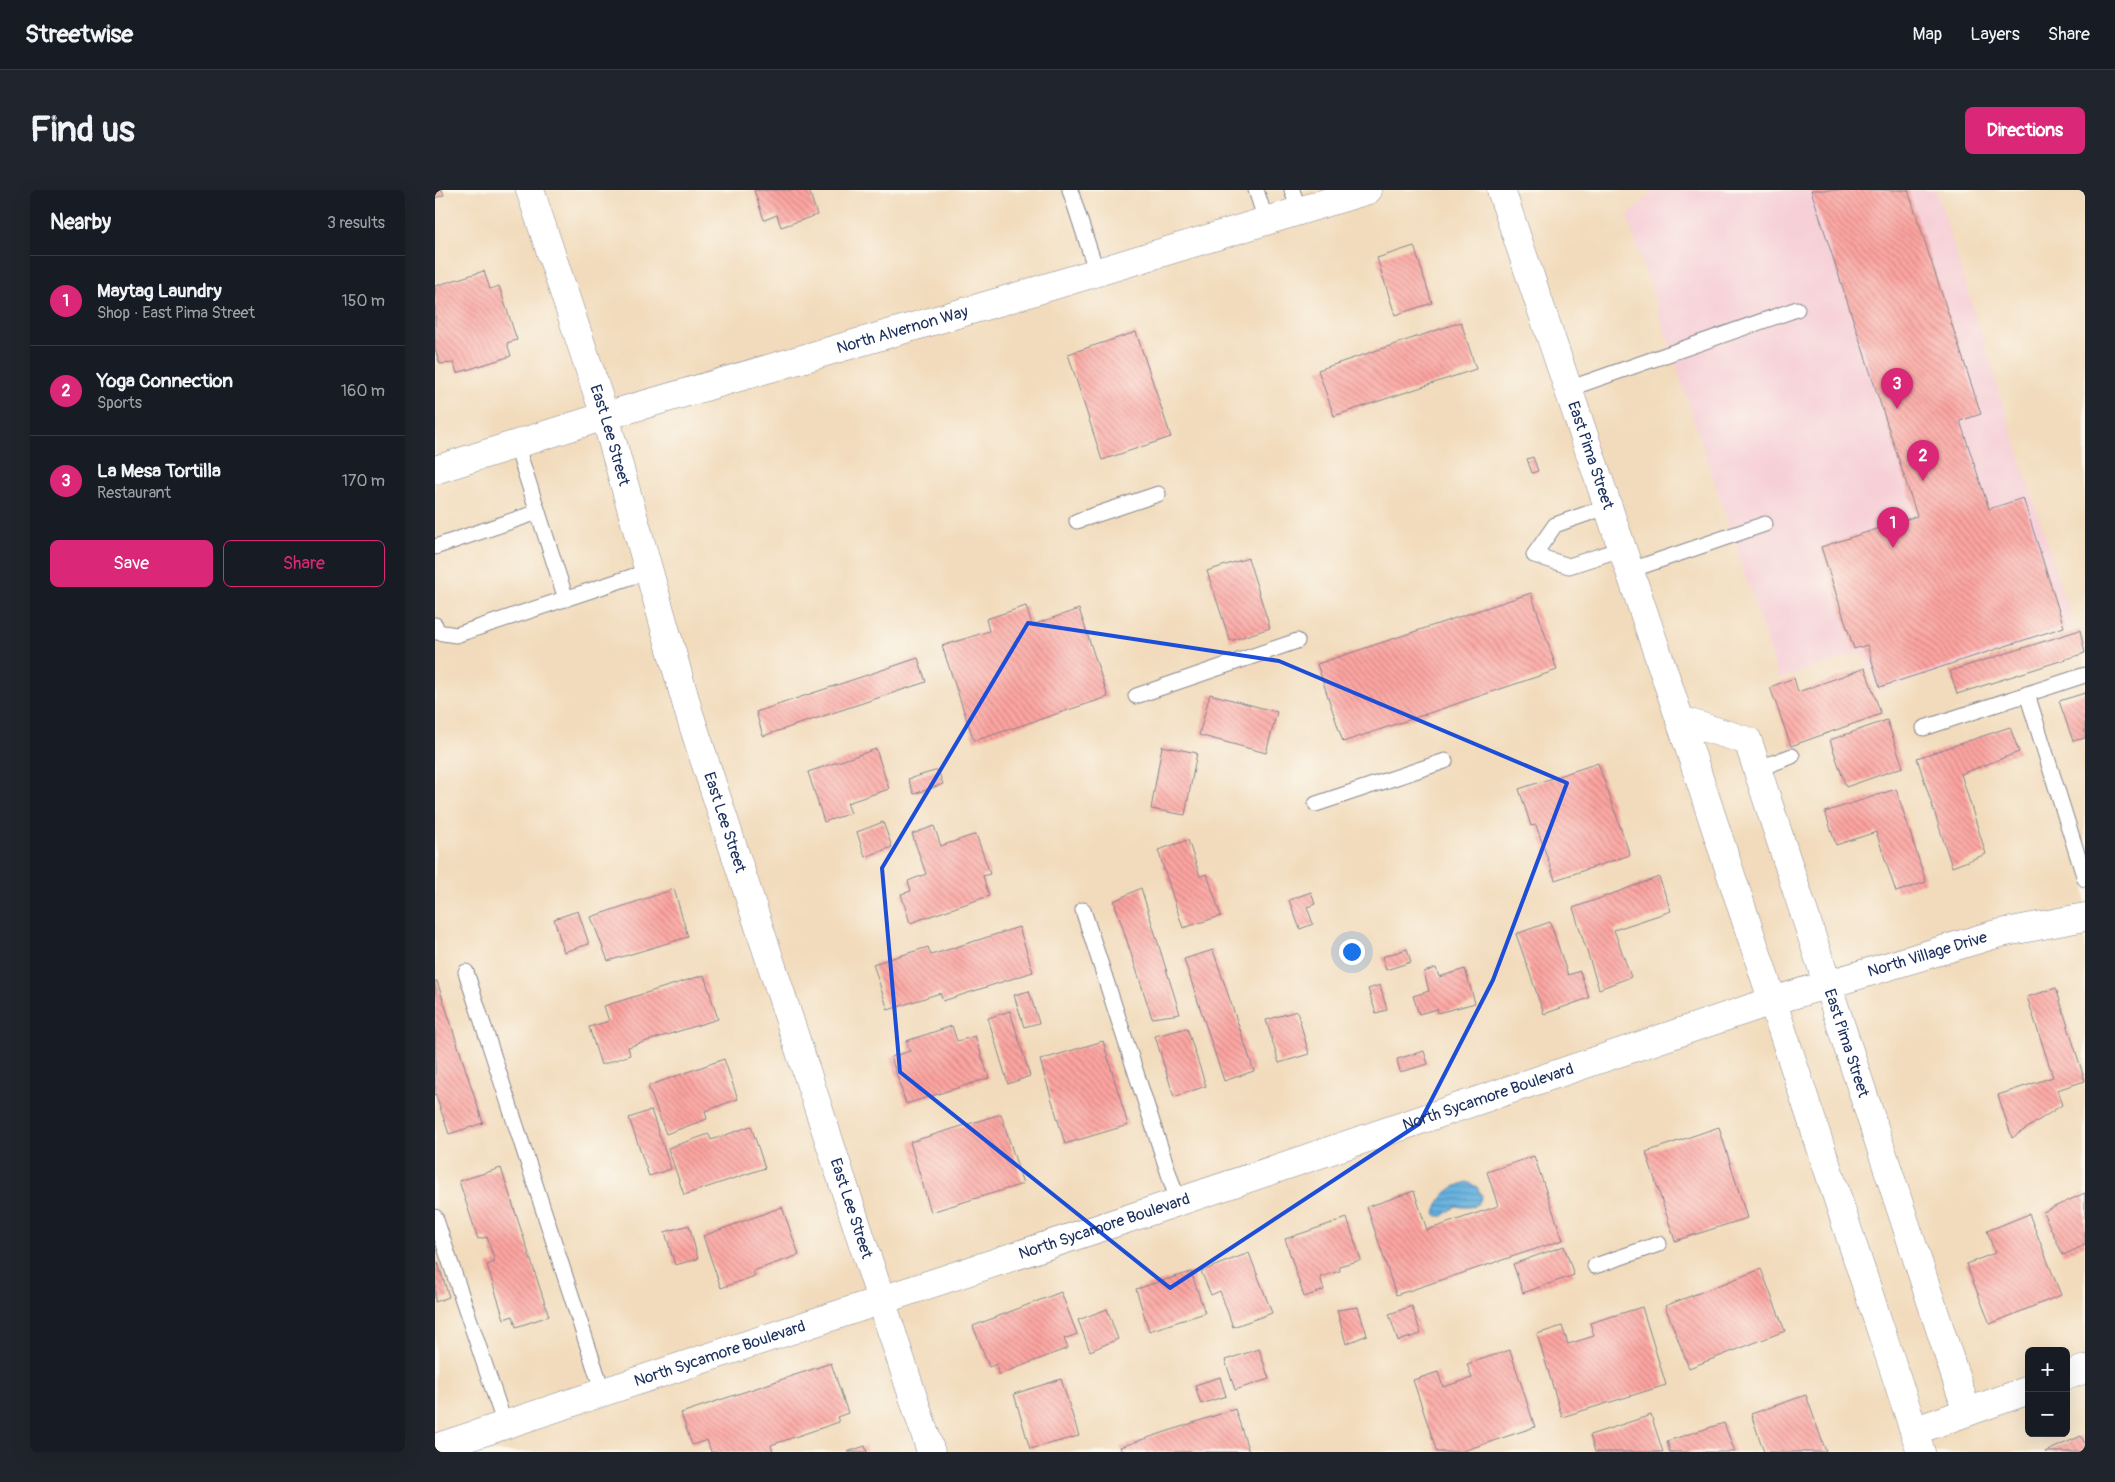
<!DOCTYPE html>
<meta charset="utf-8">
<style>
:root{--surface:#171b24;--page:#20242c;--text:#f1f3f6;--muted:#9ea1a6;--line:#363941;--accent:#db2777}
body{margin:0;font-family:Pangolin,sans-serif;background:var(--page);color:var(--text)}
.controls{position:absolute;right:15px;bottom:15px;display:grid;overflow:hidden;border-radius:8px;box-shadow:0 5px 20px #0002}
.controls button{width:45px;height:45px;display:grid;place-items:center;padding:0;border:0;border-bottom:1px solid var(--line);background:var(--surface);color:var(--text);font:25px sans-serif}
.you{position:absolute;left:916px;top:761px;width:18px;height:18px;margin:-12px;border:4px solid #fff;border-radius:50%;background:#1a73e8;box-shadow:0 0 0 8px #1a73e833}
.badge{display:grid;place-items:center;width:32px;height:32px;border-radius:50%;background:var(--accent);color:#fff;font-size:16px;font-weight:700}
.pin{position:absolute;translate:-50% -41px;filter:drop-shadow(0 1px 2px #0008)}
.pin::after{content:'';position:absolute;top:26px;width:18px;height:15px;background:inherit;clip-path:polygon(0 0,100% 0,50% 100%)}
.list{margin:0;padding:0;list-style:none}
h2{display:flex;justify-content:space-between;align-items:center;height:65px;margin:0;padding:0 20px;font-size:21px}
h2 small{font-size:16px;font-weight:400;color:var(--muted)}
.list li{display:grid;grid-template-columns:32px 1fr auto;gap:15px;align-items:center;box-sizing:border-box;height:90px;padding:0 20px;border-top:1px solid var(--line)}
.list b{display:block;font-size:19px;white-space:nowrap}
.list p{margin:0;font-size:16px;white-space:nowrap;color:var(--muted)}
.list em{font-size:16px;font-style:normal;color:var(--muted)}
.actions{display:flex;gap:10px;padding:15px 20px}
.actions a{flex:1;padding:11px 0;border:1px solid var(--accent);border-radius:8px;text-align:center;font-size:18px;color:var(--accent)}
.actions .main{background:var(--accent);color:#fff}
.map{position:relative;flex:none;width:1650px;height:1262px;overflow:hidden;border-radius:8px}
header{display:flex;align-items:center;gap:30px;box-sizing:border-box;height:70px;padding:0 25px;background:var(--surface);border-bottom:1px solid var(--line)}
header strong{font-size:24px}
nav{display:flex;gap:28px;margin-inline-start:auto;font-size:18px}
.intro{display:flex;align-items:center;justify-content:space-between;box-sizing:border-box;height:120px;padding:0 30px}
h1{margin:0;font-size:35px}
.button{padding:12px 22px;border-radius:8px;background:var(--accent);color:#fff;font-size:18px;font-weight:700}
main{display:flex;gap:30px;padding:0 30px}
aside{flex:1;background:var(--surface);border-radius:8px;box-shadow:0 5px 20px #0002}
.map>svg:first-child{display:block}
</style>
<header>
<strong>Streetwise</strong>
<nav><a>Map</a><a>Layers</a><a>Share</a></nav>
</header>
<div class="intro"><h1>Find us</h1><a class="button">Directions</a></div>
<main>
<aside>
<h2>Nearby<small>3 results</small></h2>
<ul class="list">
<li><span class="badge">1</span><div><b>Maytag Laundry</b><p>Shop · East Pima Street</p></div><em>150 m</em></li>
<li><span class="badge">2</span><div><b>Yoga Connection</b><p>Sports</p></div><em>160 m</em></li>
<li><span class="badge">3</span><div><b>La Mesa Tortilla</b><p>Restaurant</p></div><em>170 m</em></li>
</ul>
<div class="actions"><a class="main">Save</a><a>Share</a></div>
</aside>
<div class="map">
<svg width="1650" height="1262" viewBox="0 0 1650 1262">
<defs>
<pattern id="water-rules" width="6" height="5" patternUnits="userSpaceOnUse" patternTransform="scale(1.25)"><rect width="6" height="5" fill="#66b1de"/><path d="M0 2.5h6" fill="none" stroke="#5390b7"/></pattern>
<pattern id="building-back-hatch" width="6" height="6" patternUnits="userSpaceOnUse" patternTransform="scale(1.25)"><rect width="6" height="6" fill="#fda4a0"/><path d="M-1 5l2 2M0 0l6 6M5-1l2 2" fill="none" stroke="#cc8686"/></pattern>
</defs>
<rect width="100%" height="100%" fill="#fbf7ec"/>
<filter id="ink" filterUnits="userSpaceOnUse"><feTurbulence type="fractalNoise" baseFrequency=".02" numOctaves="2"/><feDisplacementMap in="SourceGraphic" scale="10" xChannelSelector="R" yChannelSelector="G"/><feConvolveMatrix kernelMatrix="1 2 1 2 8 2 1 2 1" color-interpolation-filters="sRGB"/></filter>
<filter id="wash" filterUnits="userSpaceOnUse"><feTurbulence type="fractalNoise" baseFrequency=".0096" numOctaves="4" result="noise"/><feDisplacementMap in="SourceGraphic" scale="20" xChannelSelector="R" yChannelSelector="G"/><feGaussianBlur stdDeviation="1.12" result="paint"/><feColorMatrix in="noise" values="0 0 0 0 0 0 0 0 0 0 0 0 0 0 0 0 0 1.4 0 .05"/><feComposite in="paint" operator="in"/></filter>
<g filter="url(#wash)">
<rect width="100%" height="100%" fill="#f2dbbc"/>
<path fill="#f6cfd7" d="M 1220,0 L 1501,0 L 1639,438 L 1442,501 L 1428,462 L 1344,489 L 1192,26 Z"/>
<path fill="url(#water-rules)" stroke="#40709e" d="M 1032,992 L 1042,997 L 1047,1006 C 1043,1019 1033,1018 1021,1016 L 1008,1026 L 1002,1026 L 1000,1023 C 1006,1004 1014,998 1032,992 Z"/>
<g id="blocks">
<g fill="url(#building-back-hatch)">
<path d="M 0,0 L 7,0 L 9,5 L 0,8 Z"/>
<path d="M 319,0 L 374,0 L 382,25 L 346,37 L 342,25 L 329,30 Z"/>
<path d="M 1376,0 L 1473,0 L 1546,224 L 1525,231 L 1554,319 L 1588,308 L 1629,437 L 1445,497 L 1432,455 L 1419,459 L 1386,357 L 1482,326 Z"/>
<path d="M 979,56 L 997,113 L 960,125 L 942,68 Z"/>
<path d="M 49,81 L 55,99 L 64,96 L 82,150 L 72,153 L 76,166 L 22,183 L 19,173 L 5,174 L 0,159 L 0,96 Z"/>
<path d="M 1026,132 L 1041,179 L 899,226 L 883,180 Z"/>
<path d="M 701,142 L 736,247 L 667,270 L 633,164 Z"/>
<path d="M 1098,267 L 1103,281 L 1097,283 L 1092,269 Z"/>
<path d="M 813,368 L 835,438 L 795,451 L 772,381 Z"/>
<path d="M 1096,403 L 1122,480 L 908,552 L 882,474 Z"/>
<path d="M 591,416 L 597,435 L 644,419 L 673,507 L 539,551 L 507,456 L 554,441 L 551,429 Z"/>
<path d="M 1645,440 L 1650,463 L 1522,504 L 1515,481 Z"/>
<path d="M 483,468 L 491,492 L 328,546 L 321,522 Z"/>
<path d="M 1430,478 L 1446,524 L 1356,556 L 1335,497 L 1359,488 L 1363,502 Z"/>
<path d="M 1650,503 L 1650,548 L 1638,551 L 1624,511 Z"/>
<path d="M 775,504 L 842,522 L 831,563 L 764,545 Z"/>
<path d="M 1452,530 L 1468,577 L 1411,597 L 1395,550 Z"/>
<path d="M 1575,537 L 1584,562 L 1526,584 L 1551,664 L 1517,677 L 1482,568 Z"/>
<path d="M 727,556 L 762,563 L 750,625 L 716,619 Z"/>
<path d="M 441,559 L 454,599 L 412,613 L 416,623 L 389,632 L 373,582 Z"/>
<path d="M 1163,573 L 1195,665 L 1120,690 L 1101,635 L 1096,636 L 1084,599 Z"/>
<path d="M 503,580 L 508,594 L 479,604 L 473,589 Z"/>
<path d="M 1461,599 L 1491,692 L 1461,702 L 1441,642 L 1401,655 L 1390,622 Z"/>
<path d="M 448,632 L 457,657 L 430,667 L 422,642 Z"/>
<path d="M 499,636 L 506,656 L 541,644 L 555,684 L 548,686 L 554,706 L 475,733 L 466,704 L 476,701 L 473,691 L 491,684 L 477,644 Z"/>
<path d="M 753,650 L 765,686 L 772,684 L 786,726 L 748,738 L 723,660 Z"/>
<path d="M 1224,687 L 1236,721 L 1179,740 L 1196,787 L 1164,799 L 1138,718 Z"/>
<path d="M 706,698 L 745,824 L 717,828 L 679,711 Z"/>
<path d="M 239,699 L 253,747 L 173,771 L 156,727 Z"/>
<path d="M 876,702 L 880,714 L 872,717 L 878,734 L 865,739 L 854,710 Z"/>
<path d="M 143,721 L 154,754 L 129,762 L 119,729 Z"/>
<path d="M 1115,732 L 1133,785 L 1145,781 L 1154,808 L 1109,824 L 1081,744 Z"/>
<path d="M 584,737 L 598,782 L 508,811 L 505,803 L 453,820 L 438,774 L 493,757 L 496,765 Z"/>
<path d="M 972,759 L 976,772 L 951,780 L 947,767 Z"/>
<path d="M 778,760 L 819,881 L 789,891 L 749,769 Z"/>
<path d="M 1001,778 L 1004,787 L 1030,779 L 1040,813 L 1003,823 L 1002,819 L 984,824 L 978,806 L 994,801 L 989,782 Z"/>
<path d="M 269,785 L 283,829 L 193,857 L 195,865 L 166,875 L 154,837 L 174,831 L 169,816 Z"/>
<path d="M 0,791 L 2,791 L 48,933 L 14,944 L 0,903 Z"/>
<path d="M 945,795 L 952,820 L 941,823 L 933,799 Z"/>
<path d="M 1621,798 L 1650,891 L 1622,900 L 1627,915 L 1577,948 L 1563,905 L 1618,887 L 1592,807 Z"/>
<path d="M 594,801 L 604,833 L 589,837 L 579,805 Z"/>
<path d="M 575,821 L 595,886 L 573,894 L 553,828 Z"/>
<path d="M 862,821 L 874,864 L 844,873 L 831,830 Z"/>
<path d="M 517,836 L 522,851 L 540,846 L 554,888 L 471,914 L 456,867 L 475,861 L 471,851 Z"/>
<path d="M 752,838 L 771,896 L 739,907 L 720,846 Z"/>
<path d="M 668,851 L 693,935 L 630,954 L 605,870 Z"/>
<path d="M 989,861 L 993,874 L 965,882 L 962,869 Z"/>
<path d="M 289,869 L 303,909 L 270,921 L 272,929 L 231,944 L 213,896 Z"/>
<path d="M 216,920 L 236,979 L 214,986 L 194,928 Z"/>
<path d="M 566,924 L 588,994 L 496,1022 L 475,952 Z"/>
<path d="M 316,936 L 330,978 L 249,1005 L 233,958 L 274,944 L 276,950 Z"/>
<path d="M 1284,937 L 1312,1028 L 1240,1051 L 1211,962 Z"/>
<path d="M 1099,966 L 1128,1050 L 961,1105 L 932,1017 L 979,1001 L 992,1040 L 1063,1016 L 1052,982 Z"/>
<path d="M 66,978 L 114,1126 L 81,1137 L 78,1126 L 69,1129 L 52,1075 L 60,1072 L 52,1047 L 43,1049 L 24,991 Z"/>
<path d="M 1650,1003 L 1650,1055 L 1628,1065 L 1608,1022 Z"/>
<path d="M 347,1017 L 364,1065 L 318,1081 L 320,1086 L 286,1098 L 268,1046 Z"/>
<path d="M 1594,1024 L 1626,1105 L 1555,1134 L 1531,1074 L 1560,1063 L 1552,1041 Z"/>
<path d="M 912,1028 L 926,1070 L 904,1076 L 905,1081 L 885,1087 L 889,1100 L 869,1107 L 850,1049 Z"/>
<path d="M 254,1035 L 263,1069 L 240,1075 L 230,1042 Z"/>
<path d="M 1129,1056 L 1139,1085 L 1088,1103 L 1078,1074 Z"/>
<path d="M 814,1063 L 837,1123 L 798,1137 L 785,1101 L 776,1105 L 766,1081 Z"/>
<path d="M 3,1073 L 14,1107 L 0,1112 L 0,1074 Z"/>
<path d="M 1326,1079 L 1350,1141 L 1254,1178 L 1230,1116 Z"/>
<path d="M 756,1082 L 770,1123 L 714,1141 L 701,1099 Z"/>
<path d="M 626,1102 L 642,1144 L 629,1149 L 633,1158 L 563,1185 L 562,1174 L 554,1177 L 538,1136 Z"/>
<path d="M 977,1116 L 986,1144 L 963,1151 L 954,1124 Z"/>
<path d="M 923,1117 L 932,1145 L 911,1154 L 902,1120 Z"/>
<path d="M 1207,1117 L 1231,1195 L 1127,1227 L 1102,1144 L 1127,1136 L 1133,1154 L 1159,1146 L 1155,1133 Z"/>
<path d="M 672,1119 L 683,1149 L 655,1161 L 643,1130 Z"/>
<path d="M 824,1159 L 834,1189 L 800,1200 L 790,1170 Z"/>
<path d="M 1075,1160 L 1100,1237 L 1025,1262 L 1002,1262 L 978,1190 L 1003,1182 L 1008,1197 L 1037,1188 L 1032,1174 Z"/>
<path d="M 396,1173 L 413,1223 L 402,1227 L 404,1232 L 336,1255 L 338,1262 L 276,1262 L 272,1250 L 257,1255 L 246,1223 Z"/>
<path d="M 785,1187 L 791,1206 L 766,1214 L 760,1195 Z"/>
<path d="M 626,1189 L 644,1246 L 595,1259 L 579,1204 Z"/>
<path d="M 1371,1205 L 1391,1262 L 1329,1262 L 1316,1224 Z"/>
<path d="M 800,1219 L 814,1262 L 687,1262 L 685,1257 Z"/>
<path d="M 1216,1225 L 1228,1262 L 1160,1262 L 1155,1245 Z"/>
<path d="M 1289,1233 L 1300,1262 L 1235,1262 L 1232,1251 Z"/>
<path d="M 1646,1246 L 1650,1254 L 1650,1262 L 1610,1262 Z"/>
<path d="M 430,1256 L 432,1262 L 412,1262 Z"/>
</g>
</g>
</g>
<g filter="url(#ink)">
<use href="#blocks" fill-opacity="0" stroke="#86858d" stroke-width="1"/>
<g fill="none" stroke-linecap="round" stroke-linejoin="round">
<g stroke="#86858d" stroke-width="17">
<g id="lane">
<path d="M 635,0 L 662,83"/>
<path d="M 821,0 L 831,31"/>
<path d="M 857,0 L 864,21"/>
<path d="M 1133,199 L 1362,119"/>
<path d="M 81,254 L 131,409"/>
<path d="M 1171,317 L 1120,335 L 1099,365 L 1134,376 L 1186,359"/>
<path d="M 642,331 L 723,304"/>
<path d="M 0,357 L 103,322"/>
<path d="M 1193,381 L 1330,334"/>
<path d="M 0,435 L 2,442 L 21,445 L 214,381"/>
<path d="M 1592,504 L 1650,689"/>
<path d="M 701,506 L 862,451"/>
<path d="M 1489,538 L 1650,485"/>
<path d="M 1322,579 L 1357,566"/>
<path d="M 881,614 L 1010,571"/>
<path d="M 648,720 L 743,1012"/>
<path d="M 31,782 L 168,1203"/>
<path d="M 0,1027 L 70,1235"/>
<path d="M 1160,1076 L 1224,1054"/>
</g>
</g>
<g stroke="#86858d" stroke-width="29">
<g id="street">
<path id="s1" d="M 95,0 L 170,226 L 254,523 L 496,1262"/>
<path id="s2" d="M 1245,530 L 1313,551 L 1532,1222"/>
<path d="M 1631,1186 L 1650,1179"/>
<path d="M 1479,1241 L 1594,1200"/>
<path id="s3" d="M 0,1258 L 743,1012 L 1337,811 L 1561,744 L 1650,727"/>
</g>
</g>
<g stroke="#86858d" stroke-width="29">
<g id="secondary">
<path id="s4" d="M 1066,0 L 1239,512 L 1486,1262"/>
</g>
</g>
<g stroke="#86858d" stroke-width="29">
<g id="primary">
<path id="s5" d="M 0,280 L 170,226 L 567,111 L 933,0"/>
</g>
</g>
<use href="#lane" stroke="#fff" stroke-width="15"/>
<use href="#street" stroke="#fff" stroke-width="28"/>
<use href="#secondary" stroke="#fff" stroke-width="28"/>
<use href="#primary" stroke="#fff" stroke-width="28"/>
</g>
</g>
<path fill="none" stroke="#1d4ed8" stroke-width="4" stroke-linejoin="round" d="M 593,433 L 844,471 L 1132,593 L 1058,790 L 984,934 L 735,1098 L 465,882 L 447,678 Z"/>
<g text-anchor="middle" dominant-baseline="central" stroke-width="4" stroke-linejoin="round" paint-order="stroke">
<g font-size="16" fill="#1b2f5e" stroke="#fbf7ec">
<text stroke="none"><textPath href="#s5" startOffset="488">North Alvernon Way</textPath></text>
<text stroke="none"><textPath href="#s1" startOffset="258">East Lee Street</textPath></text>
<text stroke="none"><textPath href="#s4" startOffset="280">East Pima Street</textPath></text>
<text stroke="none"><textPath href="#s1" startOffset="662">East Lee Street</textPath></text>
<text stroke="none"><textPath href="#s3" startOffset="1572">North Village Drive</textPath></text>
<text stroke="none"><textPath href="#s2" startOffset="389">East Pima Street</textPath></text>
<text stroke="none"><textPath href="#s3" startOffset="1110">North Sycamore Boulevard</textPath></text>
<text stroke="none"><textPath href="#s1" startOffset="1068">East Lee Street</textPath></text>
<text stroke="none"><textPath href="#s3" startOffset="705">North Sycamore Boulevard</textPath></text>
<text stroke="none"><textPath href="#s3" startOffset="300">North Sycamore Boulevard</textPath></text>
</g>
</g>
</svg>
<div class="controls">
<button>+</button>
<button>−</button>
</div>
<div class="you"></div>
<div class="pin badge" style="left:1458px;top:358px">1</div>
<div class="pin badge" style="left:1488px;top:291px">2</div>
<div class="pin badge" style="left:1462px;top:219px">3</div>
</div>
</main>
